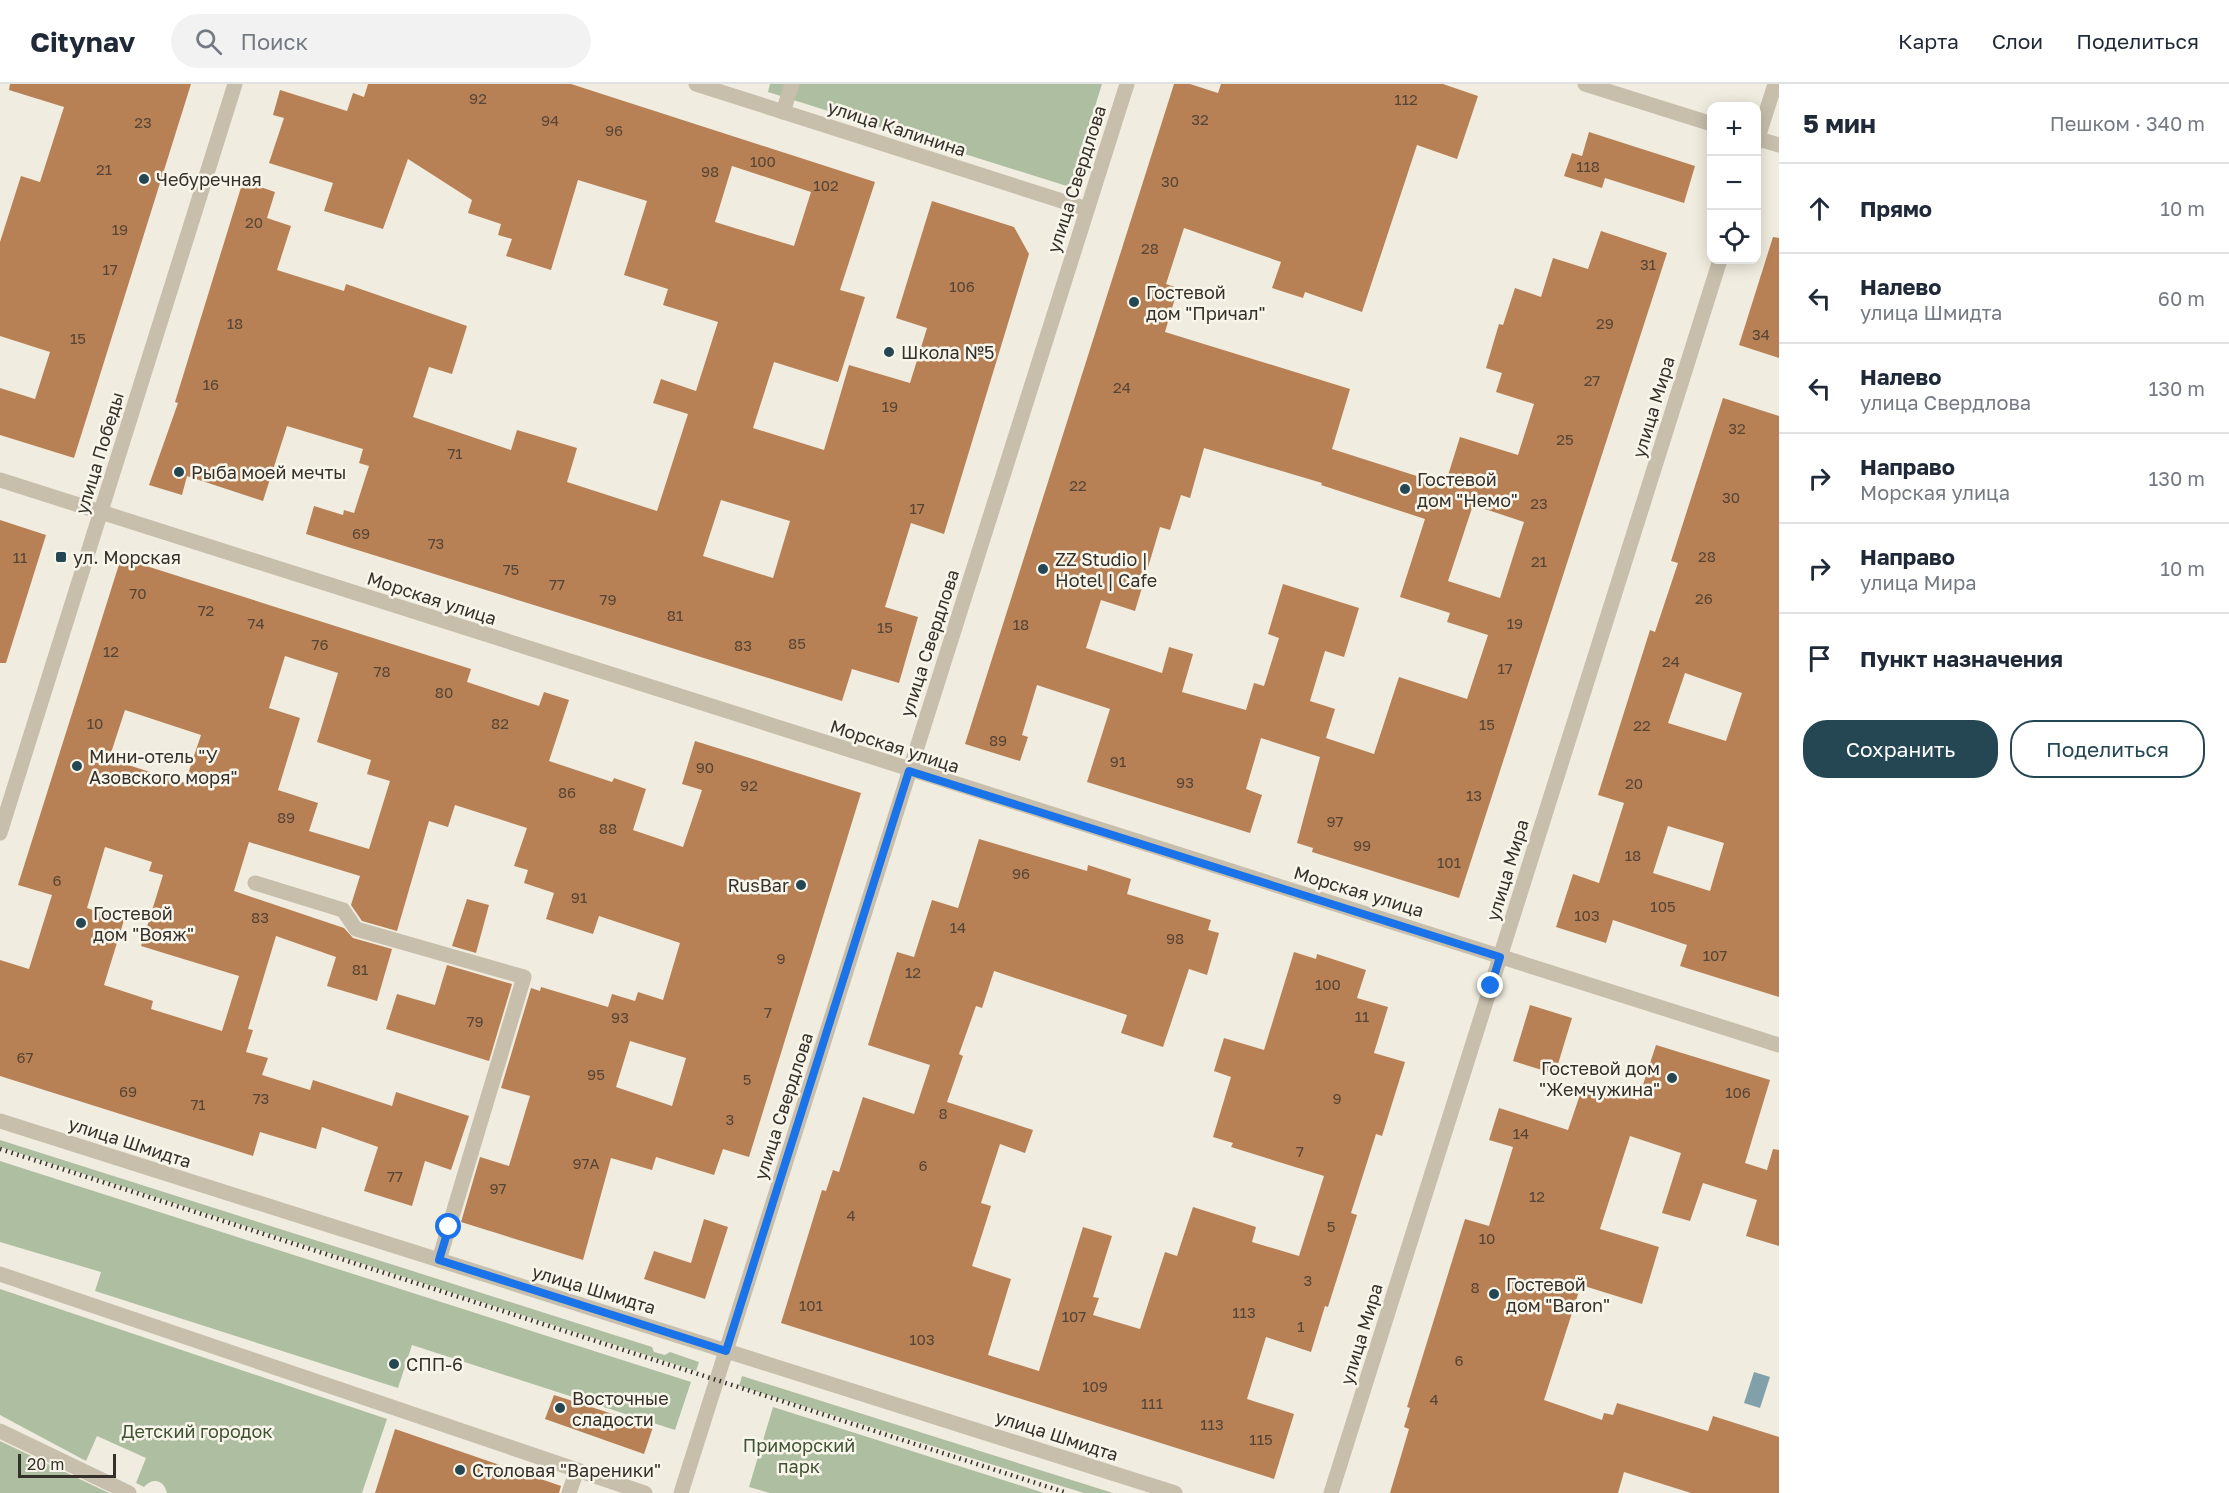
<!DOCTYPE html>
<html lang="ru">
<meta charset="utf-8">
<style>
:root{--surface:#fff;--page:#f2f2f3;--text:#1f2937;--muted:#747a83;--line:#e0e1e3;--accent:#244753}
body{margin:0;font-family:"Golos Text",sans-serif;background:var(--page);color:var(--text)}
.controls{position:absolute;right:18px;top:18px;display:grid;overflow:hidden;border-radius:12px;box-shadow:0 3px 15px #0003}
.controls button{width:54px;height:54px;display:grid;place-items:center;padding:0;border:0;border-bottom:2px solid var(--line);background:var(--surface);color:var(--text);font:30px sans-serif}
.scale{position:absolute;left:18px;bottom:15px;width:98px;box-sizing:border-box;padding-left:6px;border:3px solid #36302a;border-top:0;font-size:16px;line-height:21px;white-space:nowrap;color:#36302a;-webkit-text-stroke:4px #f8f5eb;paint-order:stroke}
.stop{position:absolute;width:18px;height:18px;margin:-14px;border:4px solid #1a73e8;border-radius:50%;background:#fff}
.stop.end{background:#1a73e8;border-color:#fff;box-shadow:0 2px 6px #0008}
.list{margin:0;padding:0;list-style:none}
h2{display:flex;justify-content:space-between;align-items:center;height:78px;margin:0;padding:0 24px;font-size:26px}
h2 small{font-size:20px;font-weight:400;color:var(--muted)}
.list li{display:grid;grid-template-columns:39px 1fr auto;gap:18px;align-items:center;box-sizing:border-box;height:90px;padding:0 24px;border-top:2px solid var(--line)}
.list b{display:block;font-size:22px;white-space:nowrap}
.list p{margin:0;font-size:20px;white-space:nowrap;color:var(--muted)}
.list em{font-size:20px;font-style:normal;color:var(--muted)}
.actions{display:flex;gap:12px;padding:18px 24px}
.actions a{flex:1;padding:14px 0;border:2px solid var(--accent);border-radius:24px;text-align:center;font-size:21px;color:var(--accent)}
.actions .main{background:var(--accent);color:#fff}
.icon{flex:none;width:33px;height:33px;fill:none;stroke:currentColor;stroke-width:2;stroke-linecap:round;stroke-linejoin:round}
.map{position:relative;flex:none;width:1779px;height:1409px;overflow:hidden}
header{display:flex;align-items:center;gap:36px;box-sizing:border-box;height:84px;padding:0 30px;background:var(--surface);border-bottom:2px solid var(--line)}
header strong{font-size:28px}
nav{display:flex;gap:33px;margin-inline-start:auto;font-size:21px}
.search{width:420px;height:54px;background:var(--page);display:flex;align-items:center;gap:15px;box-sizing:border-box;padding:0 21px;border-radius:33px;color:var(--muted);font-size:22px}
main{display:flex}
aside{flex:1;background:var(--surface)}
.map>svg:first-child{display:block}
</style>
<header>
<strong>Citynav</strong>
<div class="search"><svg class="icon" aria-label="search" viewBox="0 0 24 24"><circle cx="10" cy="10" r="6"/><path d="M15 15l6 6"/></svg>Поиск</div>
<nav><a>Карта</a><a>Слои</a><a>Поделиться</a></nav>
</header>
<main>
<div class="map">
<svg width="1779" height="1409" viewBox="0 0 1779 1409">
<rect width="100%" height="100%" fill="#f0ecdf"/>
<g fill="#aebea1">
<path d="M 770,0 L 1102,0 L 1070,103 L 768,8 Z"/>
<path d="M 0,1056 L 652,1263 L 654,1268 L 665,1271 L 670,1268 L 699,1278 L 696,1287 L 0,1063 Z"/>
<path d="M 0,1077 L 691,1298 L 675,1346 L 412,1261 L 398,1304 L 95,1207 L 101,1188 L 0,1158 Z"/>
<path d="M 0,1205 L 387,1335 L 362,1409 L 167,1409 C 164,1396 153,1393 144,1403 L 136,1399 L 146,1374 L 97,1352 L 86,1377 L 0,1331 Z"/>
<path d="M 742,1292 L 1113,1409 L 1084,1409 L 739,1302 Z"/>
<path d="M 773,1323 L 1044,1409 L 770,1409 L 749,1403 Z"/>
<path d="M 0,1357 L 109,1409 L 0,1409 Z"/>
</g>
<path fill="#82a0aa" d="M 1754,1288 L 1770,1293 L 1760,1324 L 1744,1319 Z"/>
<g fill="#b88155" fill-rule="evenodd">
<path d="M 10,0 L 191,0 L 74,374 L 0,351 L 0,304 L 35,315 L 50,268 L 0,252 L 0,158 L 21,92 L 40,98 L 64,23 L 9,6 Z"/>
<path d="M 368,0 L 571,0 L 875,98 L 840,206 L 865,213 L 838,298 L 774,278 L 753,344 L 824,366 L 849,281 L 910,299 L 927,244 L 896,234 L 932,117 L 1014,143 L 1029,170 L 944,450 L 911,439 L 885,523 L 918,533 L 899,599 L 852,585 L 842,617 L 306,450 L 314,422 L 343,431 L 344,426 L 354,429 L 369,382 L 359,379 L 363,365 L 287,342 L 263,417 L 187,392 L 182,411 L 149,401 L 178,319 L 175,318 L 243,97 L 275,108 L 267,134 L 291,142 L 277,186 L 344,207 L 346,200 L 467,242 L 452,290 L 429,283 L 413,333 L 511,366 L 517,346 L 577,364 L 567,398 L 657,427 L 688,330 L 653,319 L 661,295 L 696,307 L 718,238 L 663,221 L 668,205 L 624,191 L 647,117 L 578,96 L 551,186 L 506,172 L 512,155 L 498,151 L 501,140 L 468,129 L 472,116 L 408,75 L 383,145 L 324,127 L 333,99 L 269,79 L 284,34 L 273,31 L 280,6 L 347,27 L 353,9 L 364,13 ZM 732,82 L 811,108 L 794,162 L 715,138 ZM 721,416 L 790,437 L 773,494 L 703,472 Z"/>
<path d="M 1174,0 L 1190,0 L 1218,9 L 1221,0 L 1443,0 L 1478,12 L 1457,75 L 1417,61 L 1362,228 L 1305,208 L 1303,214 L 1272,204 L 1281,178 L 1184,144 L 1166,200 L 1178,204 L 1165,248 L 1350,305 L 1332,365 L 1445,401 L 1460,353 L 1518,371 L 1534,320 L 1496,308 L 1502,289 L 1486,284 L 1499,240 L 1503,241 L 1515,204 L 1541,213 L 1553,174 L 1588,185 L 1601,147 L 1667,169 L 1459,814 L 1312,768 L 1313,764 L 1297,759 L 1320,673 L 1261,654 L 1246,705 L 1262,711 L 1250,749 L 1087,698 L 1110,625 L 1037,601 L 1022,651 L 1028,653 L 1020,677 L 965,660 ZM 1204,364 L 1322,399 L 1321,401 L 1425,435 L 1400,513 L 1450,529 L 1447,538 L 1488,551 L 1467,615 L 1399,593 L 1374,670 L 1326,654 L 1335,625 L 1310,617 L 1325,567 L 1344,573 L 1359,524 L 1283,500 L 1268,550 L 1279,554 L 1264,602 L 1254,599 L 1246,626 L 1182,608 L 1193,570 L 1169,563 L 1162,589 L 1086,564 L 1101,516 L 1135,527 L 1160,443 L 1170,446 L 1181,411 L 1190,414 ZM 1473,421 L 1524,438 L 1500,514 L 1448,497 Z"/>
<path d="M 1589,48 L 1695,82 L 1684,119 L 1605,94 L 1602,104 L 1564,92 L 1572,69 L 1582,72 Z"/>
<path d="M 1773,153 L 1779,154 L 1779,274 L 1739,261 Z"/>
<path d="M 1723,314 L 1779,332 L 1779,913 L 1680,882 L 1687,861 L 1613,836 L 1606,859 L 1556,843 L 1573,790 L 1599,799 L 1624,719 L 1598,711 L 1650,546 L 1655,548 L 1678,479 L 1671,477 ZM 1685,589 L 1742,609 L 1726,657 L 1668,639 ZM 1668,742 L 1724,759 L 1710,807 L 1653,789 Z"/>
<path d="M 0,436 L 46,451 L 6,579 L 0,579 Z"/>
<path d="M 121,474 L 471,585 L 467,598 L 539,622 L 544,608 L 569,616 L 549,677 L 612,698 L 614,694 L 646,705 L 633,746 L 683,763 L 702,706 L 682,700 L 695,657 L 861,709 L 749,1073 L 723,1065 L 714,1091 L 656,1073 L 652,1086 L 611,1074 L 583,1176 L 461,1138 L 480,1073 L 509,1082 L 530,1012 L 501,1004 L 531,904 L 540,907 L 541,903 L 608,923 L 612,910 L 635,917 L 638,908 L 663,916 L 680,859 L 599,832 L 593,850 L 546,835 L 554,809 L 524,799 L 528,786 L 514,782 L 527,744 L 455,721 L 448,743 L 429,737 L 397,847 L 362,837 L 351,821 L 360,792 L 249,758 L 234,807 L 344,844 L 353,854 L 392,865 L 377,917 L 327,902 L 336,873 L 276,852 L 248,945 L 253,946 L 246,968 L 268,974 L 262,991 L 310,1006 L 313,996 L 392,1022 L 396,1008 L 469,1032 L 451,1086 L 425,1077 L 412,1122 L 364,1107 L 378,1063 L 322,1043 L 316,1065 L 260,1048 L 253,1072 L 0,992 L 0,876 L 29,885 L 52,811 L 18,801 ZM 285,572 L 338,589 L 317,658 L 371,676 L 367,690 L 390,697 L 369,765 L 309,747 L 318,719 L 278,706 L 300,634 L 269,624 ZM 125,626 L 201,651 L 185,699 L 109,675 ZM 105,763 L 152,778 L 149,787 L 163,791 L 141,862 L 239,892 L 222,947 L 151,925 L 153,917 L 104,901 L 124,836 L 87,824 ZM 630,957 L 686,974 L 672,1022 L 616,1003 Z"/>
<path d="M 979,755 L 1087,787 L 1088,781 L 1131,795 L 1127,810 L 1211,836 L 1208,846 L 1219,849 L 1207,891 L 1189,885 L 1163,963 L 1121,949 L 1127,931 L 994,887 L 982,924 L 976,922 L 959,970 L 963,972 L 947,1018 L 1033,1046 L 1025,1069 L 1000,1060 L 981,1119 L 991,1122 L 972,1182 L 1011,1195 L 988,1271 L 1039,1287 L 1083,1143 L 1112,1152 L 1093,1213 L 1099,1214 L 1093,1231 L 1140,1245 L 1165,1168 L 1177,1172 L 1193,1123 L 1256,1143 L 1252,1158 L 1299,1172 L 1324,1092 L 1231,1063 L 1233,1059 L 1213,1053 L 1231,993 L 1214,987 L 1224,954 L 1264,966 L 1294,868 L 1316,875 L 1317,870 L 1366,886 L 1357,914 L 1388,923 L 1374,969 L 1405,978 L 1382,1052 L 1376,1050 L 1351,1129 L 1357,1131 L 1328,1223 L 1325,1222 L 1311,1268 L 1266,1253 L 1247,1315 L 1294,1330 L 1274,1395 L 781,1239 L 822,1106 L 826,1107 L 833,1086 L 839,1088 L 863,1013 L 914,1030 L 930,981 L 868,961 L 897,868 L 914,873 L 932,816 L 958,824 Z"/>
<path d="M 467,815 L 489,821 L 476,869 L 452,862 Z"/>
<path d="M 447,881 L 512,900 L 489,977 L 386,945 L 397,910 L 435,921 Z"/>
<path d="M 1530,921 L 1572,934 L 1555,990 L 1513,977 Z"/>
<path d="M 1656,961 L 1770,996 L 1745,1079 L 1767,1086 L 1773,1065 L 1779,1066 L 1779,1162 L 1746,1152 L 1757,1116 L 1703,1099 L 1690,1137 L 1662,1129 L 1681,1069 L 1630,1052 L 1600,1145 L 1659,1163 L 1642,1220 L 1581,1201 L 1544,1316 L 1602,1336 L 1604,1329 L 1613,1331 L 1617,1319 L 1708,1347 L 1713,1332 L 1779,1353 L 1779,1409 L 1691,1409 L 1624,1388 L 1618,1409 L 1390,1409 L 1409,1345 L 1404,1343 L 1410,1324 L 1407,1323 L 1465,1135 L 1489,1142 L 1513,1063 L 1489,1056 L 1499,1024 L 1568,1046 L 1584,999 L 1638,1016 Z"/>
<path d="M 704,1135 L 728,1143 L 705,1215 L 644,1195 L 654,1167 L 691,1179 Z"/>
<path d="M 554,1311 L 653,1343 L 644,1370 L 545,1335 Z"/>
<path d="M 395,1345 L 561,1402 L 559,1409 L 375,1409 Z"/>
</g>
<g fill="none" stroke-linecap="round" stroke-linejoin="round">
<g stroke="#c7beac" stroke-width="15">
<path d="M 696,0 L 1087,125"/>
<path d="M 1585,0 L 1712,40"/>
<path d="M 783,28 L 792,0"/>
<path d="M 1756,54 L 1779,61"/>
<path d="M 1756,60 L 1775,0"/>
<path d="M 0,396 L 1779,961"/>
<path d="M 0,749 L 235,0"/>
<path d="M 255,799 L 343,826 L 356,845 L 524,893 L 439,1176"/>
<path d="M 0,1037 L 1175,1409"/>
<path d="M 0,1190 L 645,1409"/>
<path d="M 0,1347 L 129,1409"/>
<path d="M 569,1409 L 577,1386"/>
<path d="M 681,1409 L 1127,0"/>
<path d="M 1331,1409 L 1720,176"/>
</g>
<path stroke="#36302a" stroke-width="4.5" stroke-dasharray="1.5 4.5" stroke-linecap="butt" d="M 0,1065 L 1067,1409"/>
</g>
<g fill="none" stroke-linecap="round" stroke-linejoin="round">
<path stroke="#1a73e8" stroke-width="8" d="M 449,1143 L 439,1176 L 726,1267 L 909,687 L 1500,873 L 1491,902"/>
</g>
<g fill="#244753" stroke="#f8f5eb" stroke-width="2">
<circle cx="144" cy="95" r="6"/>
<circle cx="1134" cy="218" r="6"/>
<circle cx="889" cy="268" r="6"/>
<circle cx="179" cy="388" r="6"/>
<circle cx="1405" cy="405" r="6"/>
<rect x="55" y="467" width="12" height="12" rx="3"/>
<circle cx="1043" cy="485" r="6"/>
<circle cx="77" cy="682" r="6"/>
<circle cx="801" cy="801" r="6"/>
<circle cx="81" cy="839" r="6"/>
<circle cx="1672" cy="994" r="6"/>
<circle cx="1494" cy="1210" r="6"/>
<circle cx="394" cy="1280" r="6"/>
<circle cx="560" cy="1324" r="6"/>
<circle cx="460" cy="1386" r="6"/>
</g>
<g text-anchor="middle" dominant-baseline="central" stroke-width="5" stroke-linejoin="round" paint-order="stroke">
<g font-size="15" fill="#564435">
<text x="478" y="14">92</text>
<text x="1406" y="15">112</text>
<text x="1200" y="35">32</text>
<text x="550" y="36">94</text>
<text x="143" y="38">23</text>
<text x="614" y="46">96</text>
<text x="763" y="77">100</text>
<text x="1588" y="82">118</text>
<text x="104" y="85">21</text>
<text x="710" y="87">98</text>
<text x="1170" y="97">30</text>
<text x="826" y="101">102</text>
<text x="254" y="138">20</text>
<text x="120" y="145">19</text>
<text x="1150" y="164">28</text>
<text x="1648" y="180">31</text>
<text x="110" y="185">17</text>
<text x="962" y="202">106</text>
<text x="235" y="239">18</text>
<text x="1605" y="239">29</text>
<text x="1761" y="250">34</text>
<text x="78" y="254">15</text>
<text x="1592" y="296">27</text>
<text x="211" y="300">16</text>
<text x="1122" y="303">24</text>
<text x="890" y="322">19</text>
<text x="1737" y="344">32</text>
<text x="1565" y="355">25</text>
<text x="455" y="369">71</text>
<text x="1078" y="401">22</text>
<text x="1731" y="413">30</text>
<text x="1539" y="419">23</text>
<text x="917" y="424">17</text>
<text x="361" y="449">69</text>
<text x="436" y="459">73</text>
<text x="1707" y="472">28</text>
<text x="20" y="473">11</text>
<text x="1539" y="477">21</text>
<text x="511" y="485">75</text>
<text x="557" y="500">77</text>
<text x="138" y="509">70</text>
<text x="1704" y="514">26</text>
<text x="608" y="515">79</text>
<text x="206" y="526">72</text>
<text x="675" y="531">81</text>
<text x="256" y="539">74</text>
<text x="1515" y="539">19</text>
<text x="1021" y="540">18</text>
<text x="885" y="543">15</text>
<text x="797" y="559">85</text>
<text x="320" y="560">76</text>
<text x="743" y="561">83</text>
<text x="111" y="567">12</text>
<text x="1671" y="577">24</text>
<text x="1505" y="584">17</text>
<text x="382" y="587">78</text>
<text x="444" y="608">80</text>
<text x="95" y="639">10</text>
<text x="500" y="639">82</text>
<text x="1487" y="640">15</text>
<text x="1642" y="641">22</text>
<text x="998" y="656">89</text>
<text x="1118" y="677">91</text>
<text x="705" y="683">90</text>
<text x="1185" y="698">93</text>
<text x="1634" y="699">20</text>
<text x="749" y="701">92</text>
<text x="567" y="708">86</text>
<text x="1474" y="711">13</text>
<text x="286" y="733">89</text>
<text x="1335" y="737">97</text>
<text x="608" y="744">88</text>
<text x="1362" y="761">99</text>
<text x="1633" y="771">18</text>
<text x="1449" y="778">101</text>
<text x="1021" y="789">96</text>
<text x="57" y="796">6</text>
<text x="579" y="813">91</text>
<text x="1663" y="822">105</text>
<text x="1587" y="831">103</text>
<text x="260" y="833">83</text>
<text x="958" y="843">14</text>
<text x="1175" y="854">98</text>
<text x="1715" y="871">107</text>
<text x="781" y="874">9</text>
<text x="360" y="885">81</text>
<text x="913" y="888">12</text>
<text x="1328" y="900">100</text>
<text x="768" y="928">7</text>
<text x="1362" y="932">11</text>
<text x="620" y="933">93</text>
<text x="475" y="937">79</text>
<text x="25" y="973">67</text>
<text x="596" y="990">95</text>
<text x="747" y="995">5</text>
<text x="128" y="1007">69</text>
<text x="1738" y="1008">106</text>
<text x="261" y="1014">73</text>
<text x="1337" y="1014">9</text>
<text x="198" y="1020">71</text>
<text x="943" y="1029">8</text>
<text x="730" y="1035">3</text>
<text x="1521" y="1049">14</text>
<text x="1300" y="1067">7</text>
<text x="586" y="1079">97А</text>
<text x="923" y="1081">6</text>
<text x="395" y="1092">77</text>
<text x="498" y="1104">97</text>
<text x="1537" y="1112">12</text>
<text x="851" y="1131">4</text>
<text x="1331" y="1142">5</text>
<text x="1487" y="1154">10</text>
<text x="1308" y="1196">3</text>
<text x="1475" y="1203">8</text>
<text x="811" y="1221">101</text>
<text x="1244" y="1228">113</text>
<text x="1074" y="1232">107</text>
<text x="1301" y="1242">1</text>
<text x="922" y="1255">103</text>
<text x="1459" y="1276">6</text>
<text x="1095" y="1302">109</text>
<text x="1434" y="1315">4</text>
<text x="1152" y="1319">111</text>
<text x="1212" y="1340">113</text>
<text x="1261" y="1355">115</text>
</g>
<g font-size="18" fill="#36302a" stroke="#f8f5eb">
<text transform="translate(897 44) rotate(18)">улица Калинина</text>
<text transform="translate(1076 95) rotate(-72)">улица Свердлова</text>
<text transform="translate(1653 323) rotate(-73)">улица Мира</text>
<text transform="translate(99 369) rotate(-73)">улица Победы</text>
<text transform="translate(432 514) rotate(18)">Морская улица</text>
<text transform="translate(929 559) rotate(-72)">улица Свердлова</text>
<text transform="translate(895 662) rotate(18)">Морская улица</text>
<text transform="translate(1507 786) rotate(-73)">улица Мира</text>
<text transform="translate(1359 807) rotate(17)">Морская улица</text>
<text transform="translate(783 1022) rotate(-72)">улица Свердлова</text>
<text transform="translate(130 1058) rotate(18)">улица Шмидта</text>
<text transform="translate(594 1205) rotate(17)">улица Шмидта</text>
<text transform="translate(1361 1250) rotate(-73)">улица Мира</text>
<text transform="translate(1057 1351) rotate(18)">улица Шмидта</text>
</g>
<g font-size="18" fill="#36302a" stroke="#f8f5eb" text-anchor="start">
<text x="156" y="95">Чебуречная</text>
<text x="1146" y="208">Гостевой<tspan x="1146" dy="21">дом "Причал"</tspan></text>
<text x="901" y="268">Школа №5</text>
<text x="191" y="388">Рыба моей мечты</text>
<text x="1417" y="395">Гостевой<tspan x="1417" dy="21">дом "Немо"</tspan></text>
<text x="73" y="473">ул. Морская</text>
<text x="1055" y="475">ZZ Studio |<tspan x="1055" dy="21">Hotel | Cafe</tspan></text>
<text x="89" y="672">Мини-отель "У<tspan x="89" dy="21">Азовского моря"</tspan></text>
<text x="789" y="801" text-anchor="end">RusBar</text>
<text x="93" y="829">Гостевой<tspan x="93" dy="21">дом "Вояж"</tspan></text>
<text x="1660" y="984" text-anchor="end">Гостевой дом<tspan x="1660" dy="21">"Жемчужина"</tspan></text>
<text x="1506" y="1200">Гостевой<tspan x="1506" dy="21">дом "Baron"</tspan></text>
<text x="406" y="1280">СПП-6</text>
<text x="572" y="1314">Восточные<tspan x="572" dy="21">сладости</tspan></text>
<text x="472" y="1386">Столовая "Вареники"</text>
</g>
<g font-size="18" fill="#3f5231" stroke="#f8f5eb">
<text x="197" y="1347">Детский городок</text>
<text x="799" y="1361">Приморский<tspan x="799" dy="21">парк</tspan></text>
</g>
</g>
</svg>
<div class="controls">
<button>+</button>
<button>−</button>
<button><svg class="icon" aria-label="locate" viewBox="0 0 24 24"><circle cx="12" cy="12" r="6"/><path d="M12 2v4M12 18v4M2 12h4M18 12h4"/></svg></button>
</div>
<div class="scale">20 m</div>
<div class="stop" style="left:449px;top:1143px"></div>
<div class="stop end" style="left:1491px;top:902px"></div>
</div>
<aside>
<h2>5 мин<small>Пешком · 340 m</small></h2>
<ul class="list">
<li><svg class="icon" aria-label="ahead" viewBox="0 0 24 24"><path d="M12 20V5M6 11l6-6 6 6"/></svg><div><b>Прямо</b></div><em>10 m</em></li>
<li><svg class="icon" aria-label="left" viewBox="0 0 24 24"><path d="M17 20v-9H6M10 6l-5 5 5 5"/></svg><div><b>Налево</b><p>улица Шмидта</p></div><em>60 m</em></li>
<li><svg class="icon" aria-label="left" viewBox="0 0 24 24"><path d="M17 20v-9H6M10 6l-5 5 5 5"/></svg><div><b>Налево</b><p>улица Свердлова</p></div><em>130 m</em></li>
<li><svg class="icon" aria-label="right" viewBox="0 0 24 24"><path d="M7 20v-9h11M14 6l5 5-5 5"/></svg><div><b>Направо</b><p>Морская улица</p></div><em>130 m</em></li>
<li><svg class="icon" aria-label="right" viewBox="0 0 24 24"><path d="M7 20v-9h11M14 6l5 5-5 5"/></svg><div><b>Направо</b><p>улица Мира</p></div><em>10 m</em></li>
<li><svg class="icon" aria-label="arrive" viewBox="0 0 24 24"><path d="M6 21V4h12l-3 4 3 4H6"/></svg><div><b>Пункт назначения</b></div></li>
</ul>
<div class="actions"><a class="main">Сохранить</a><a>Поделиться</a></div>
</aside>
</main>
